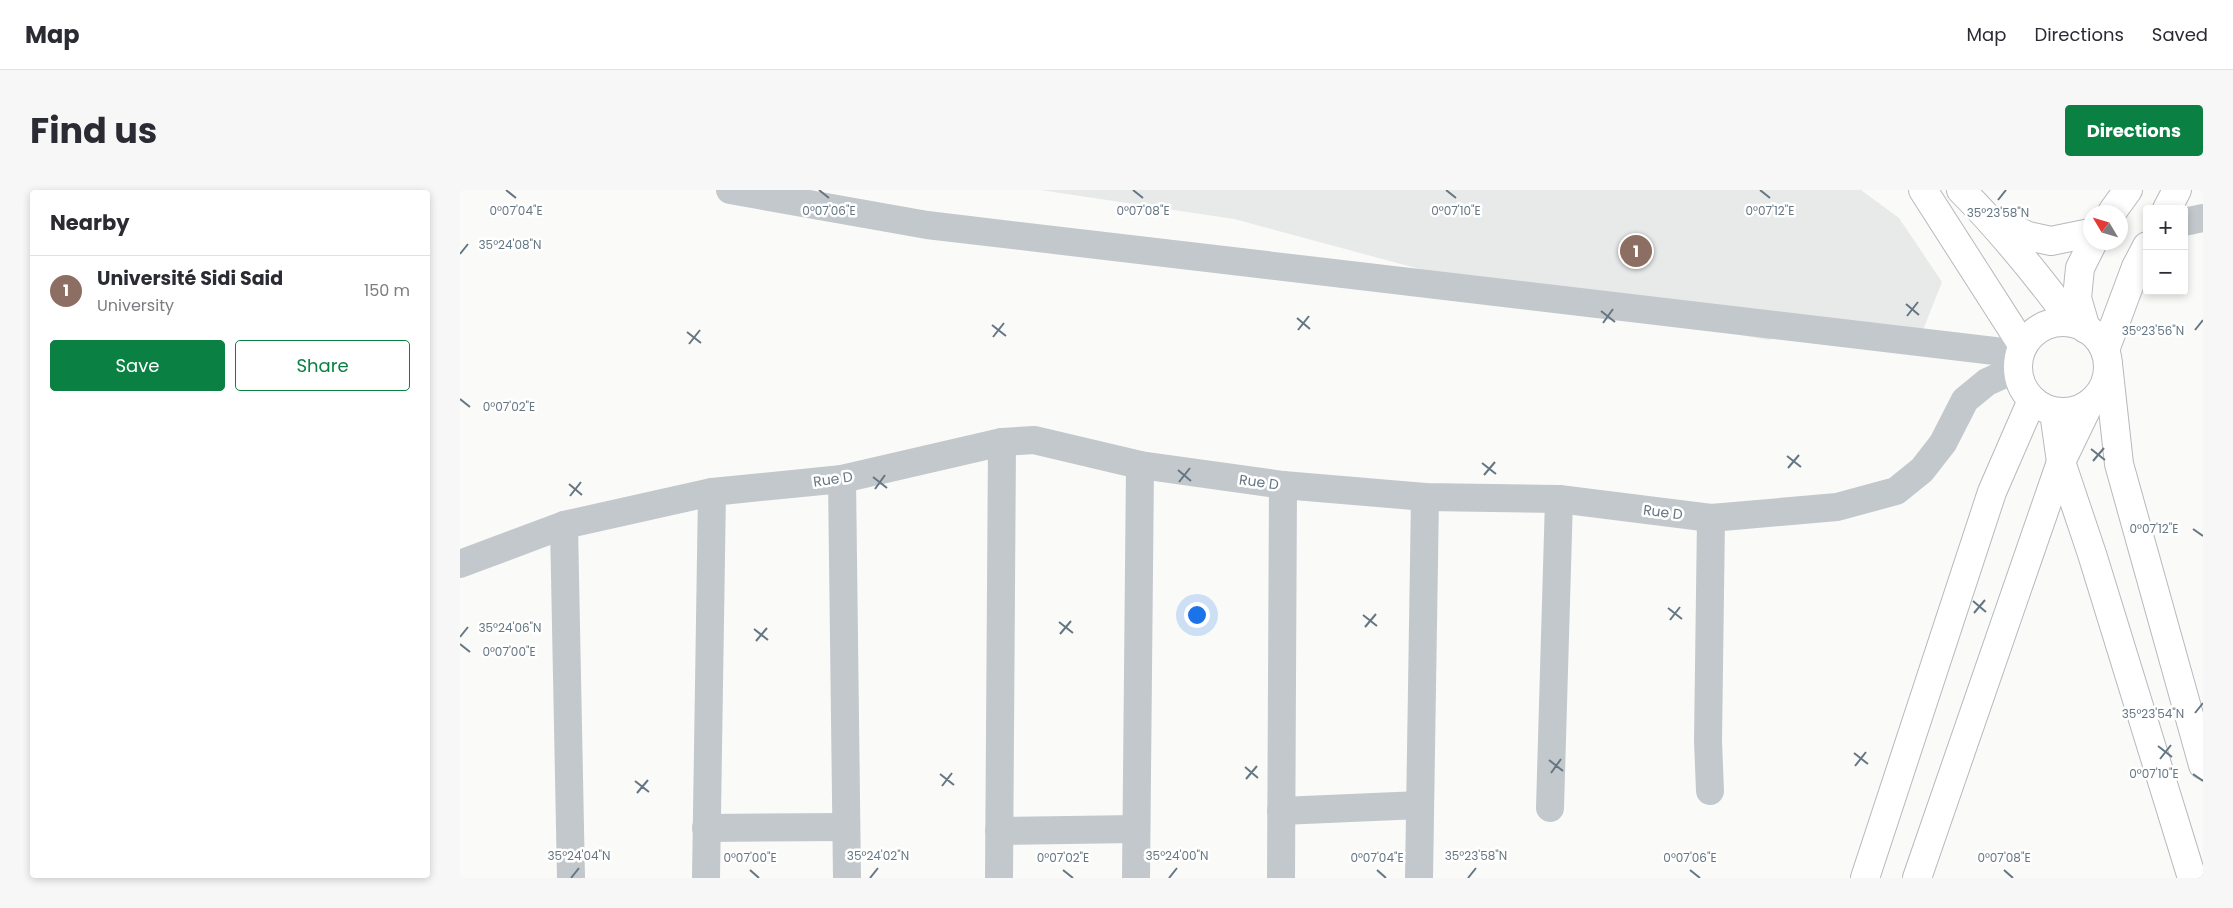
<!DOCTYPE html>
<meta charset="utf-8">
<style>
:root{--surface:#fff;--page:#f7f7f7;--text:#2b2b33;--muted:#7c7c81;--line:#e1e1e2;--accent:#0b8043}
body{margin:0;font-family:Poppins,sans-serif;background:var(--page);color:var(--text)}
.controls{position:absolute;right:15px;top:15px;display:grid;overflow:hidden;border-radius:5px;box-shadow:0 2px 8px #0003}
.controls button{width:45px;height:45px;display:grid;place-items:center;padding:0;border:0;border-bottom:1px solid var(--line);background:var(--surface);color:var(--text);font:25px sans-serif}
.compass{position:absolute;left:1623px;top:15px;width:45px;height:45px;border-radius:50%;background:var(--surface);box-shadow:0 2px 8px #0003;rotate:308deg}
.you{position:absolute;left:736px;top:424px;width:18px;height:18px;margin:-12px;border:4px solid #fff;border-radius:50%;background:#1a73e8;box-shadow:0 0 0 8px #1a73e833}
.badge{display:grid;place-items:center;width:32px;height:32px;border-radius:50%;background:var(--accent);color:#fff;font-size:16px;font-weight:700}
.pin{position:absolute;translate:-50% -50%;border:2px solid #fff;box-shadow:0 1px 5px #0006}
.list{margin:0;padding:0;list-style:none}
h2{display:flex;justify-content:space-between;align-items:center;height:65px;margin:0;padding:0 20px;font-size:21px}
h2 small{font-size:16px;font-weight:400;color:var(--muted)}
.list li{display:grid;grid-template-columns:32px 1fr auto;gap:15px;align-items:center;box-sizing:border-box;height:70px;padding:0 20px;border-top:1px solid var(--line)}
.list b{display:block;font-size:19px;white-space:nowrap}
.list p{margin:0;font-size:16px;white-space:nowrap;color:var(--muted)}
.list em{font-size:16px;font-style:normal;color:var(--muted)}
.actions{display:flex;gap:10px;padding:15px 20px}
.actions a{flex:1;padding:11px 0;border:1px solid var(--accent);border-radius:5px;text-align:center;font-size:18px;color:var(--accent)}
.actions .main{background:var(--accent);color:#fff}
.map{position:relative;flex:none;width:1743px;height:688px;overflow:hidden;border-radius:5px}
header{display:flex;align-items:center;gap:30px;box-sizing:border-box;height:70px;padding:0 25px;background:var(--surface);border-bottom:1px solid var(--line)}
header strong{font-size:24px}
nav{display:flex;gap:28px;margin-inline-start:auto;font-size:18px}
.intro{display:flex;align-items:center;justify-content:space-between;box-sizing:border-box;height:120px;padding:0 30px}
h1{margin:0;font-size:35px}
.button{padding:12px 22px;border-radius:5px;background:var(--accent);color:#fff;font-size:18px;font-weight:700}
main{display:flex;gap:30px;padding:0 30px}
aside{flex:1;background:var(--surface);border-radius:5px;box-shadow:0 2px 8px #0003}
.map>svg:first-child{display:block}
</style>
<header>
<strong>Map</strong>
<nav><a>Map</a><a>Directions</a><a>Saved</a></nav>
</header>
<div class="intro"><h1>Find us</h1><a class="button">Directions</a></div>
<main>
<aside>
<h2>Nearby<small></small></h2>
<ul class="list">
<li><span class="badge" style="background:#8d6e63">1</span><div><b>Université Sidi Said</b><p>University</p></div><em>150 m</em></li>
</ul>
<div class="actions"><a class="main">Save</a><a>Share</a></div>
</aside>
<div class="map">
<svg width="1743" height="688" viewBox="0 0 1743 688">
<rect width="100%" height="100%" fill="#fafaf8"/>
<path fill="#e8e9e9" d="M 580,0 L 1401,0 L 1439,28 L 1482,92 L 1457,155 L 1350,141 L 1308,150 L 1052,104 L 774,29 Z"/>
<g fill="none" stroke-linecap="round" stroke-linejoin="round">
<g stroke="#b5babe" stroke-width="30">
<g id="major">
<path d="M 1463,0 L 1563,156"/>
<path d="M 1501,0 C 1542,41 1578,86 1613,133"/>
<path d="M 1707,19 L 1717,0"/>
<path d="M 1652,22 L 1668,0"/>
<path d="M 1537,31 L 1568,46 L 1591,51 L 1630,43"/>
<circle cx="1603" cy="177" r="45"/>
<path d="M 1626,139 L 1617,108 L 1620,78 L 1633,52"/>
<path d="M 1645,160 L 1676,77 L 1687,56"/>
<path d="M 1648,174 L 1659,274 L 1743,575"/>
<path d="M 1594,222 L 1601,272 L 1632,364 L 1732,688"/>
<path d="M 1405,688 L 1532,302 L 1572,210"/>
<path d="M 1457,688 L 1601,272 L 1629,214"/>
</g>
</g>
<g stroke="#c3c8cc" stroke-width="28">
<path d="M 270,0 L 467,35 L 1560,164"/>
<path d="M 1724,32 L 1743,28"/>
<path d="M 382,289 L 387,688"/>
<path d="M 104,335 L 111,688"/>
<path d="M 0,374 L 104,335 L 252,302 L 382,289 L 542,252 L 574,250 L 680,275 L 823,295 L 965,307 L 1099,309 L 1251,328 L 1377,317 L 1436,301 L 1462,280 L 1483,253 L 1505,210 L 1527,192 L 1558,178"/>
<path d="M 1250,601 L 1248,551 L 1251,328"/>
<path d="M 1090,618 L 1099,309"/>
<path d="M 821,621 L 960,615"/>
<path d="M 246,638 L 386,637"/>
<path d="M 539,641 L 676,639"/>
<path d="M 246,688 L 252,302"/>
<path d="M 539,688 L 542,252"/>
<path d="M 676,688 L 680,275"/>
<path d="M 821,688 L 823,295"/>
<path d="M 959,688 L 965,307"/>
</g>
<use href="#major" stroke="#fff" stroke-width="28"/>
</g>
<path fill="none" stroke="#657683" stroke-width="2" d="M 46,0 L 56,8M 359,0 L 369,8M 673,0 L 683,8M 986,0 L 996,8M 1300,0 L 1310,8M 1538,10 L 1546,0M 0,64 L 8,54M 1446,114 L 1459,125M 1141,121 L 1155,132M 1447,126 L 1458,112M 837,128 L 850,139M 1143,133 L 1153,119M 532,135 L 546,146M 838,140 L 849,126M 1735,140 L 1743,130M 227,142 L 241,153M 533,147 L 544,133M 229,154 L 240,140M 0,209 L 10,217M 1631,259 L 1645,270M 1327,266 L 1341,277M 1633,271 L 1644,258M 1022,273 L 1036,284M 1328,278 L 1339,265M 718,280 L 731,291M 1024,285 L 1035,272M 413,287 L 427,298M 719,292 L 730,278M 109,294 L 122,305M 415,299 L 425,285M 110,306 L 121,292M 1733,339 L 1743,346M 1513,411 L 1526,422M 1208,418 L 1222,429M 1514,423 L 1525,410M 903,425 L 917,436M 1210,430 L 1220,417M 599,432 L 613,443M 905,437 L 916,424M 294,439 L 308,450M 600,444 L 611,431M 0,447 L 8,437M 296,451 L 307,438M 0,454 L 10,462M 1735,523 L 1743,513M 1698,556 L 1712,567M 1394,563 L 1408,574M 1700,569 L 1711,555M 1089,570 L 1103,581M 1395,576 L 1406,562M 785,577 L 798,588M 1091,583 L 1101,569M 480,584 L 494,595M 1733,584 L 1743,591M 786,589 L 797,576M 175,591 L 189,602M 482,596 L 492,583M 177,603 L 188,590M 290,680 L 299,688M 603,680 L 613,688M 917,680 L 926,688M 1230,680 L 1240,688M 1544,680 L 1553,688M 111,688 L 119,678M 410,688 L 418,678M 709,688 L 717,678M 1008,688 L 1016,678"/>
<g text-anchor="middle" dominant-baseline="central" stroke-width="5" stroke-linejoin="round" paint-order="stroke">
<g font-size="14" fill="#657683" stroke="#fff">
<text transform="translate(373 289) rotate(-8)">Rue D</text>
<text transform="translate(799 292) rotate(8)">Rue D</text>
<text transform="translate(1203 322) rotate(7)">Rue D</text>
</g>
</g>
<g font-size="12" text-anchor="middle" fill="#657683" stroke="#fff" stroke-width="5" stroke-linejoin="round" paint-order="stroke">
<text x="56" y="25">0°07'04"E</text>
<text x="369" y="25">0°07'06"E</text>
<text x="683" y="25">0°07'08"E</text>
<text x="996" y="25">0°07'10"E</text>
<text x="1310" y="25">0°07'12"E</text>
<text x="1538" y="27">35°23'58"N</text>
<text x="50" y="59">35°24'08"N</text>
<text x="1693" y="145">35°23'56"N</text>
<text x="49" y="221">0°07'02"E</text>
<text x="1694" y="343">0°07'12"E</text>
<text x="50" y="442">35°24'06"N</text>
<text x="49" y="466">0°07'00"E</text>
<text x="1693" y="528">35°23'54"N</text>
<text x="1694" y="588">0°07'10"E</text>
<text x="119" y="670">35°24'04"N</text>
<text x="418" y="670">35°24'02"N</text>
<text x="717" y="670">35°24'00"N</text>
<text x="1016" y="670">35°23'58"N</text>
<text x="290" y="672">0°07'00"E</text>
<text x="603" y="672">0°07'02"E</text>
<text x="917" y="672">0°07'04"E</text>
<text x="1230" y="672">0°07'06"E</text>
<text x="1544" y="672">0°07'08"E</text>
</g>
</svg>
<div class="controls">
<button>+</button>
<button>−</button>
</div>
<svg class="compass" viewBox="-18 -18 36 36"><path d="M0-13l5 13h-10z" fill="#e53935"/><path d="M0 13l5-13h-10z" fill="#7c7c81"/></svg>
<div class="you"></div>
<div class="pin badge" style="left:1176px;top:61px;background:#8d6e63">1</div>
</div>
</main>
